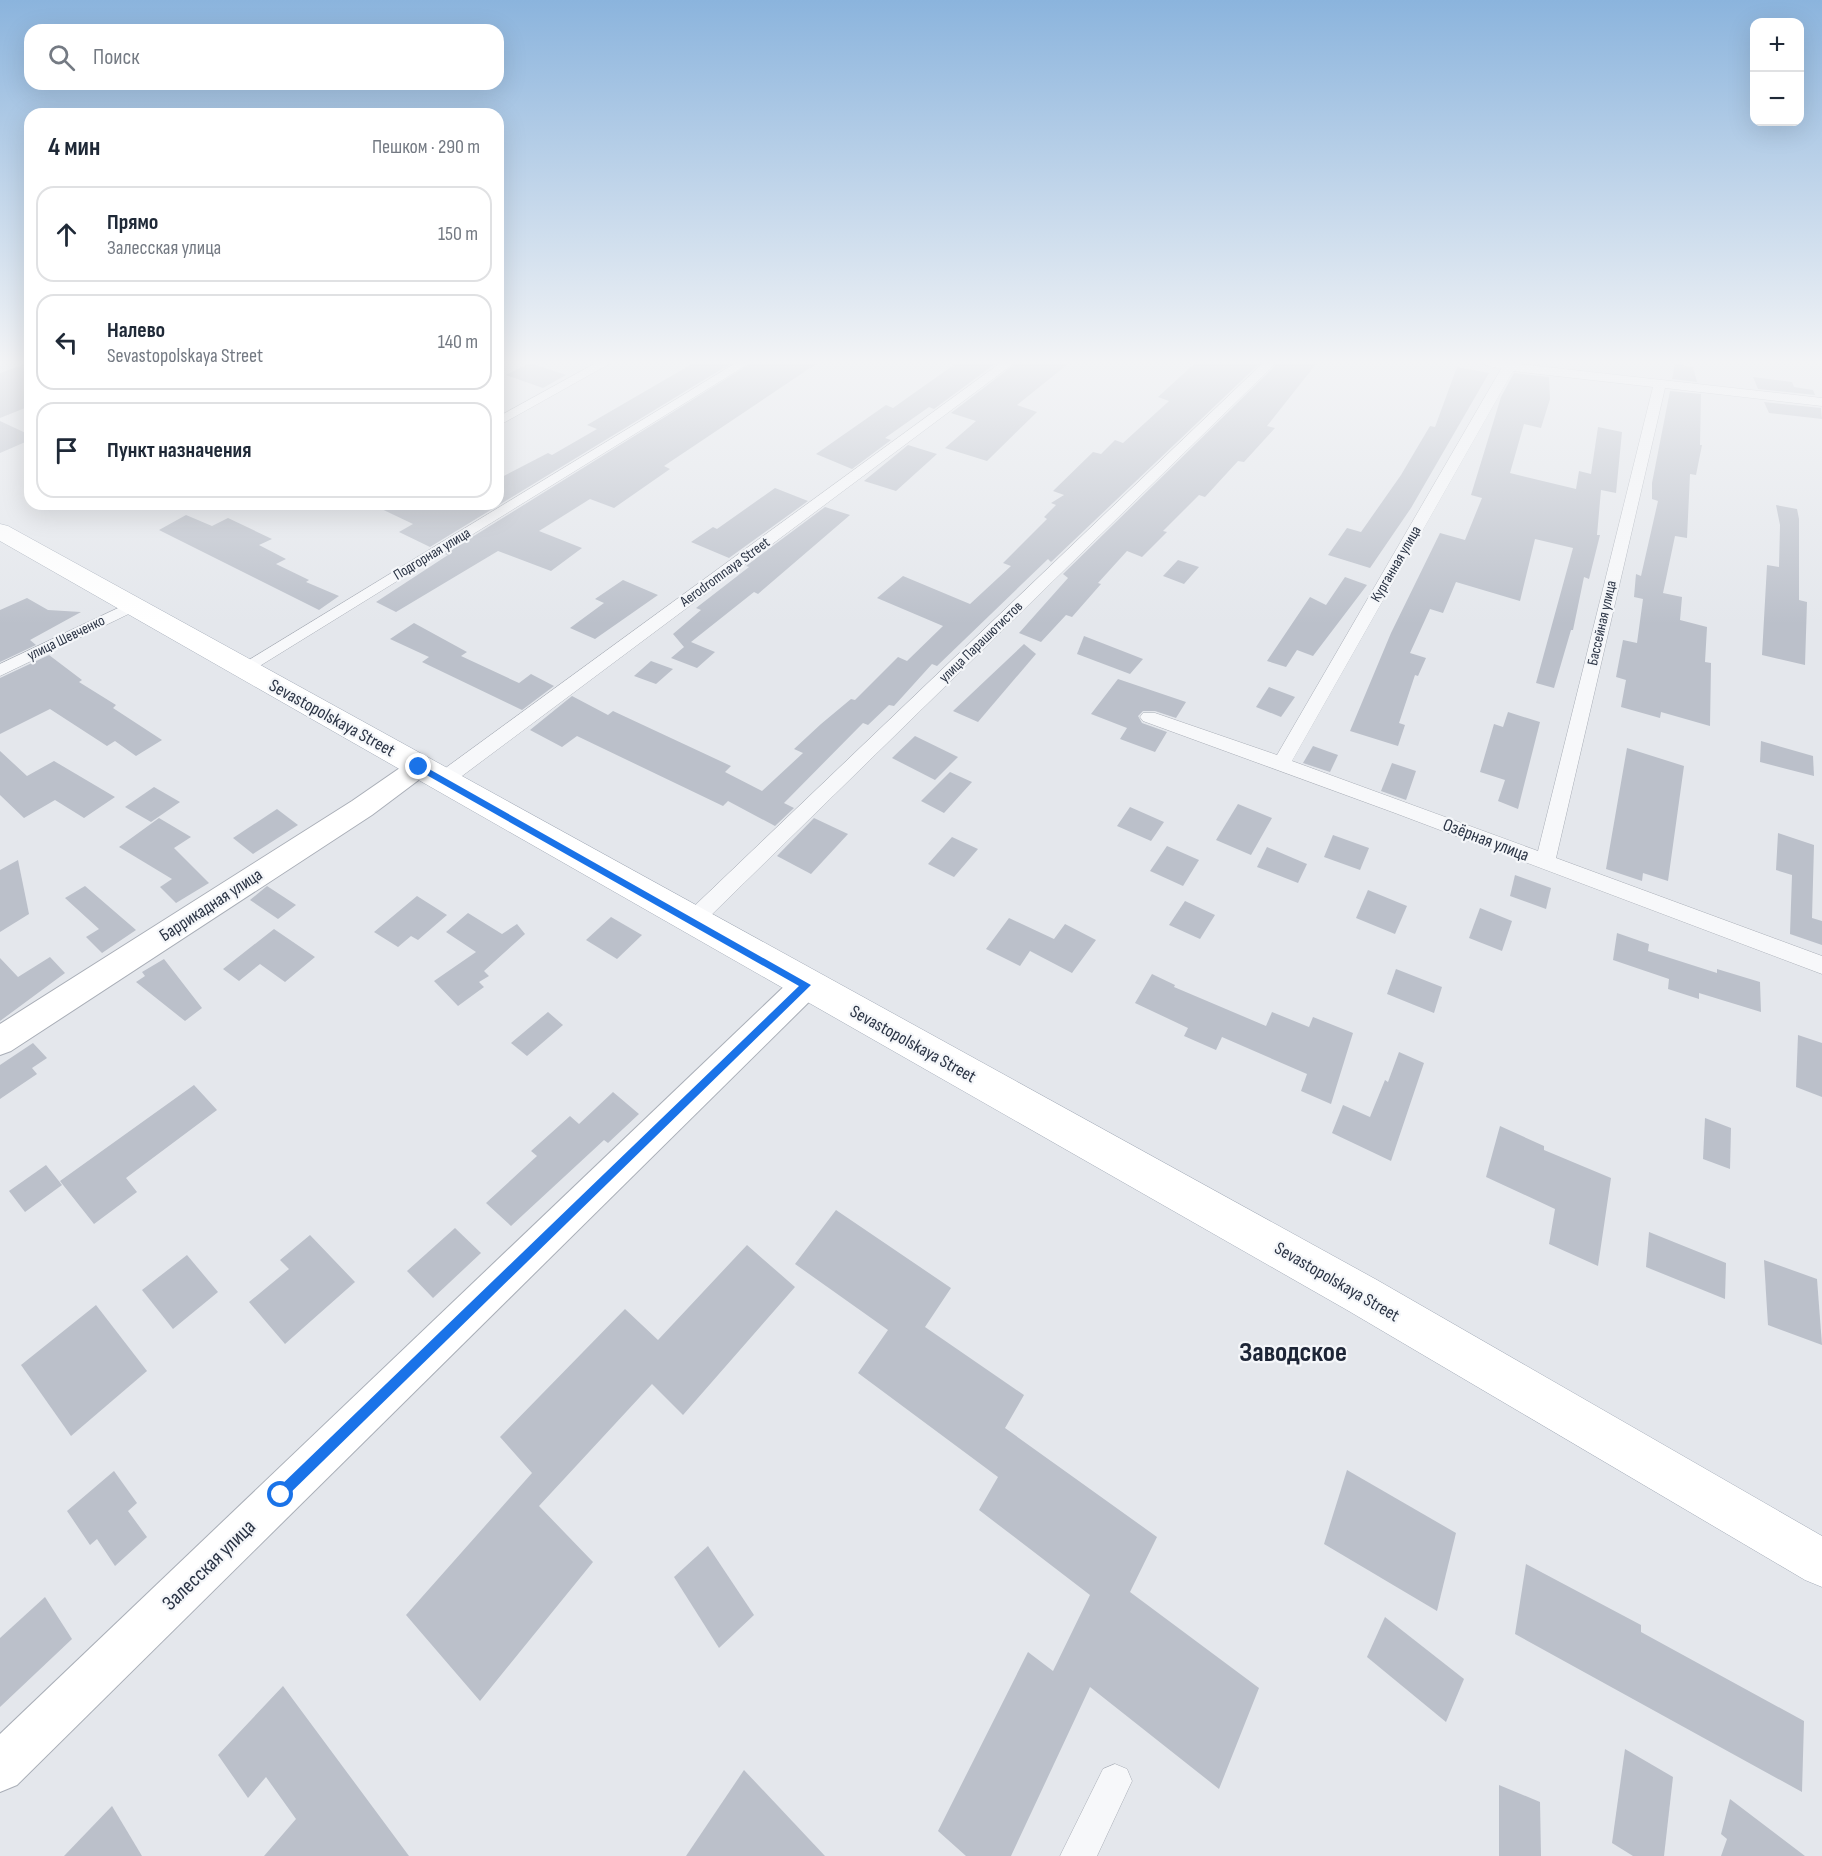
<!DOCTYPE html>
<html lang="ru">
<meta charset="utf-8">
<style>
:root{--surface:#fff;--page:#f2f2f3;--text:#1f2937;--muted:#747a83;--line:#e0e1e3}
body{margin:0;font-family:"Sofia Sans Condensed",sans-serif;background:var(--page);color:var(--text)}
.controls{position:absolute;right:18px;top:18px;display:grid;overflow:hidden;border-radius:12px;box-shadow:0 6px 24px #0002}
.controls button{width:54px;height:54px;display:grid;place-items:center;padding:0;border:0;border-bottom:2px solid var(--line);background:var(--surface);color:var(--text);font:30px sans-serif}
.stop{position:absolute;width:18px;height:18px;margin:-14px;border:4px solid #1a73e8;border-radius:50%;background:#fff}
.stop.end{background:#1a73e8;border-color:#fff;box-shadow:0 2px 6px #0008}
.list{margin:0;padding:0;list-style:none}
h2{display:flex;justify-content:space-between;align-items:center;height:78px;margin:0;padding:0 24px;font-size:26px}
h2 small{font-size:20px;font-weight:400;color:var(--muted)}
.list li{display:grid;grid-template-columns:39px 1fr auto;gap:18px;align-items:center;box-sizing:border-box;height:96px;margin:0 12px 12px;padding:0 12px;border:2px solid var(--line);border-radius:18px}
.list b{display:block;font-size:22px;white-space:nowrap}
.list p{margin:0;font-size:20px;white-space:nowrap;color:var(--muted)}
.list em{font-size:20px;font-style:normal;color:var(--muted)}
.icon{flex:none;width:33px;height:33px;fill:none;stroke:currentColor;stroke-width:2;stroke-linecap:round;stroke-linejoin:round}
.map{position:relative;flex:none;width:1822px;height:1856px;overflow:hidden}
.search{position:absolute;background:var(--surface);box-shadow:0 6px 24px #0002;left:24px;top:24px;width:480px;height:66px;display:flex;align-items:center;gap:15px;box-sizing:border-box;padding:0 21px;border-radius:18px;color:var(--muted);font-size:22px}
.panel{position:absolute;background:var(--surface);box-shadow:0 6px 24px #0002;left:24px;top:108px;width:480px;height:402px;border-radius:18px}
.map>svg:first-child{display:block}
</style>
<div class="map">
<svg width="1822" height="1856" viewBox="0 0 1822 1856">
<rect width="100%" height="100%" fill="#e4e7ec"/>
<g fill="#bbc0ca">
<path d="M 25,364 L 30,364 L 30,406 L 0,418 L 0,373 Z"/>
<path d="M 527,364 L 533,364 L 566,375 L 543,388 L 506,375 Z"/>
<path d="M 692,364 L 730,364 L 430,547 L 399,532 L 413,524 L 371,504 L 498,504 L 498,479 L 548,453 L 552,455 L 597,429 L 587,425 Z"/>
<path d="M 750,364 L 816,364 L 664,466 L 670,469 L 614,508 L 590,499 L 539,531 L 582,548 L 551,571 L 498,551 L 396,612 L 376,602 L 448,555 L 445,554 Z"/>
<path d="M 955,364 L 995,364 L 934,409 L 929,407 L 885,438 L 891,440 L 852,469 L 816,454 L 886,405 L 893,408 Z"/>
<path d="M 1015,364 L 1068,364 L 1017,405 L 1037,412 L 987,461 L 945,448 L 976,421 L 951,413 Z"/>
<path d="M 1194,364 L 1259,364 L 1051,562 L 1048,559 L 937,666 L 932,664 L 894,706 L 889,705 L 868,725 L 863,723 L 784,803 L 794,808 L 775,826 L 728,801 L 723,806 L 577,736 L 562,747 L 530,730 L 572,696 L 608,715 L 613,711 L 731,766 L 725,772 L 762,791 L 803,753 L 794,749 L 821,724 L 851,699 L 855,700 L 898,657 L 907,661 L 943,626 L 877,598 L 903,576 L 970,604 L 1011,566 L 1003,563 L 1047,519 L 1044,517 L 1056,505 L 1051,503 L 1064,495 L 1053,491 L 1093,452 L 1101,454 L 1115,440 L 1123,443 L 1169,401 L 1158,397 Z"/>
<path d="M 1277,364 L 1316,364 L 1267,426 L 1275,428 L 1244,462 L 1238,461 L 1205,497 L 1199,495 L 1163,531 L 1167,532 L 1142,557 L 1127,551 L 1098,583 L 1101,584 L 1072,617 L 1066,615 L 1041,642 L 1019,633 L 1068,578 L 1063,574 Z"/>
<path d="M 1675,364 L 1693,367 L 1697,382 L 1672,379 Z"/>
<path d="M 1457,367 L 1489,373 L 1411,508 L 1370,568 L 1328,555 L 1347,528 L 1361,532 L 1401,475 L 1430,426 L 1435,427 Z"/>
<path d="M 1514,373 L 1549,377 L 1550,399 L 1541,428 L 1524,424 L 1510,473 L 1576,489 L 1579,471 L 1591,474 L 1598,427 L 1622,432 L 1616,493 L 1601,490 L 1597,535 L 1600,535 L 1589,579 L 1584,577 L 1573,630 L 1571,630 L 1554,688 L 1536,683 L 1573,548 L 1535,539 L 1520,601 L 1456,582 L 1443,613 L 1430,609 L 1410,653 L 1426,658 L 1418,676 L 1415,675 L 1399,723 L 1405,725 L 1398,746 L 1350,731 L 1391,633 L 1440,533 L 1465,540 L 1482,498 L 1471,495 L 1501,397 Z"/>
<path d="M 1753,377 L 1792,382 L 1794,387 L 1813,390 L 1815,395 L 1758,389 Z"/>
<path d="M 1670,391 L 1701,394 L 1700,445 L 1702,445 L 1696,475 L 1690,474 L 1687,538 L 1675,536 L 1663,593 L 1682,597 L 1680,620 L 1707,627 L 1705,662 L 1711,663 L 1710,726 L 1661,712 L 1660,718 L 1621,707 L 1626,680 L 1616,677 L 1623,640 L 1637,643 L 1643,599 L 1634,597 L 1636,574 L 1641,576 L 1658,501 L 1652,499 L 1652,483 Z"/>
<path d="M 1764,402 L 1821,408 L 1822,419 L 1769,413 Z"/>
<path d="M 0,421 L 30,435 L 30,440 L 0,453 Z"/>
<path d="M 908,445 L 937,454 L 896,491 L 864,481 Z"/>
<path d="M 775,488 L 808,501 L 729,558 L 691,542 L 713,527 L 717,529 Z"/>
<path d="M 1776,505 L 1797,509 L 1799,519 L 1799,600 L 1807,602 L 1805,665 L 1762,655 L 1767,565 L 1779,567 L 1780,525 Z"/>
<path d="M 825,507 L 850,515 L 758,594 L 754,592 L 691,642 L 715,652 L 697,668 L 671,658 L 684,647 L 673,634 L 701,610 L 696,608 L 749,567 L 746,566 Z"/>
<path d="M 186,515 L 212,526 L 228,518 L 272,539 L 259,545 L 286,559 L 276,564 L 309,580 L 306,582 L 339,596 L 319,610 L 159,530 Z"/>
<path d="M 1178,560 L 1199,567 L 1184,584 L 1163,576 Z"/>
<path d="M 1345,577 L 1367,585 L 1313,656 L 1297,650 L 1286,667 L 1267,661 L 1310,597 L 1326,605 Z"/>
<path d="M 623,580 L 658,595 L 595,639 L 570,628 L 604,603 L 595,599 Z"/>
<path d="M 27,598 L 48,610 L 81,612 L 30,640 L 36,645 L 0,662 L 0,610 Z"/>
<path d="M 414,623 L 467,652 L 461,656 L 519,683 L 531,674 L 554,686 L 522,710 L 422,662 L 429,657 L 390,639 Z"/>
<path d="M 1084,636 L 1143,659 L 1130,674 L 1077,654 Z"/>
<path d="M 1024,644 L 1036,654 L 978,722 L 953,711 Z"/>
<path d="M 49,655 L 82,680 L 79,682 L 116,705 L 113,708 L 162,740 L 136,756 L 115,741 L 107,746 L 50,709 L 0,734 L 0,678 Z"/>
<path d="M 651,661 L 673,669 L 656,684 L 634,676 Z"/>
<path d="M 1118,679 L 1186,702 L 1176,718 L 1155,711 L 1143,711 L 1138,716 L 1142,723 L 1167,732 L 1155,752 L 1120,739 L 1127,728 L 1091,714 Z"/>
<path d="M 1269,687 L 1295,697 L 1281,717 L 1256,707 Z"/>
<path d="M 1508,712 L 1540,722 L 1518,809 L 1498,801 L 1505,780 L 1480,772 L 1494,724 L 1503,727 Z"/>
<path d="M 915,736 L 958,757 L 935,780 L 892,758 Z"/>
<path d="M 1761,741 L 1813,756 L 1814,776 L 1760,762 Z"/>
<path d="M 1313,746 L 1338,755 L 1330,772 L 1303,763 Z"/>
<path d="M 1627,748 L 1684,766 L 1668,881 L 1643,873 L 1642,881 L 1606,869 Z"/>
<path d="M 0,751 L 27,776 L 54,761 L 115,797 L 84,818 L 55,800 L 24,818 L 0,795 Z"/>
<path d="M 1392,763 L 1416,771 L 1406,800 L 1381,791 Z"/>
<path d="M 950,772 L 972,782 L 944,813 L 921,801 Z"/>
<path d="M 154,787 L 180,802 L 151,822 L 125,807 Z"/>
<path d="M 1238,804 L 1272,818 L 1251,855 L 1216,840 Z"/>
<path d="M 1130,807 L 1164,822 L 1151,841 L 1117,826 Z"/>
<path d="M 277,809 L 298,825 L 253,854 L 233,838 Z"/>
<path d="M 159,818 L 191,837 L 174,848 L 209,883 L 176,903 L 160,887 L 172,879 L 119,847 Z"/>
<path d="M 814,818 L 848,834 L 811,874 L 777,856 Z"/>
<path d="M 1778,833 L 1814,845 L 1812,918 L 1822,921 L 1822,945 L 1790,934 L 1792,875 L 1776,870 Z"/>
<path d="M 1333,835 L 1369,848 L 1360,870 L 1324,857 Z"/>
<path d="M 952,837 L 978,849 L 954,877 L 928,864 Z"/>
<path d="M 1167,846 L 1199,860 L 1183,886 L 1150,871 Z"/>
<path d="M 1267,847 L 1307,864 L 1298,883 L 1257,867 Z"/>
<path d="M 18,860 L 29,914 L 0,932 L 0,870 Z"/>
<path d="M 1515,875 L 1551,888 L 1546,909 L 1510,896 Z"/>
<path d="M 85,886 L 136,930 L 102,953 L 86,937 L 99,929 L 65,898 Z"/>
<path d="M 267,886 L 296,905 L 278,919 L 250,900 Z"/>
<path d="M 1368,890 L 1407,906 L 1395,934 L 1356,918 Z"/>
<path d="M 417,896 L 447,915 L 418,940 L 411,936 L 398,947 L 374,932 Z"/>
<path d="M 1185,901 L 1215,915 L 1200,939 L 1169,925 Z"/>
<path d="M 1480,908 L 1512,921 L 1502,951 L 1469,938 Z"/>
<path d="M 468,913 L 502,934 L 517,924 L 525,934 L 484,971 L 489,976 L 479,982 L 484,987 L 458,1006 L 434,981 L 476,952 L 446,932 Z"/>
<path d="M 611,917 L 642,935 L 617,959 L 586,940 Z"/>
<path d="M 1009,918 L 1054,939 L 1065,924 L 1096,940 L 1072,973 L 1030,951 L 1020,966 L 986,949 Z"/>
<path d="M 274,929 L 315,957 L 285,982 L 260,964 L 239,981 L 223,969 Z"/>
<path d="M 1617,933 L 1649,944 L 1648,951 L 1717,973 L 1717,969 L 1760,982 L 1761,1012 L 1699,993 L 1699,999 L 1668,989 L 1669,979 L 1613,960 Z"/>
<path d="M 50,957 L 65,973 L 0,1021 L 0,958 L 18,977 Z"/>
<path d="M 164,959 L 202,1008 L 185,1021 L 136,982 L 145,976 L 142,972 Z"/>
<path d="M 1396,969 L 1442,987 L 1434,1013 L 1387,994 Z"/>
<path d="M 1152,974 L 1175,985 L 1174,987 L 1266,1026 L 1272,1012 L 1309,1027 L 1313,1017 L 1353,1033 L 1331,1104 L 1301,1091 L 1307,1074 L 1222,1037 L 1216,1050 L 1184,1036 L 1188,1028 L 1135,1003 Z"/>
<path d="M 548,1012 L 563,1025 L 527,1056 L 511,1043 Z"/>
<path d="M 1798,1035 L 1822,1043 L 1822,1097 L 1796,1087 Z"/>
<path d="M 33,1043 L 47,1058 L 32,1068 L 37,1074 L 0,1099 L 0,1065 Z"/>
<path d="M 1399,1052 L 1424,1063 L 1391,1161 L 1332,1133 L 1343,1105 L 1370,1117 L 1385,1080 L 1388,1082 Z"/>
<path d="M 194,1085 L 217,1110 L 126,1178 L 137,1192 L 94,1224 L 60,1181 Z"/>
<path d="M 613,1092 L 639,1114 L 608,1143 L 604,1140 L 511,1226 L 486,1203 L 537,1156 L 531,1151 L 570,1116 L 579,1124 Z"/>
<path d="M 1705,1118 L 1731,1128 L 1730,1169 L 1703,1159 Z"/>
<path d="M 1500,1126 L 1544,1146 L 1544,1150 L 1611,1178 L 1598,1266 L 1549,1244 L 1555,1209 L 1486,1177 Z"/>
<path d="M 46,1165 L 62,1185 L 25,1212 L 9,1191 Z"/>
<path d="M 836,1210 L 951,1288 L 925,1327 L 1024,1395 L 1005,1428 L 1157,1537 L 1130,1592 L 1259,1688 L 1219,1789 L 1090,1687 L 1011,1856 L 966,1856 L 938,1831 L 1028,1652 L 1053,1671 L 1090,1595 L 979,1510 L 998,1477 L 858,1373 L 888,1330 L 795,1264 Z"/>
<path d="M 455,1228 L 481,1253 L 433,1298 L 407,1271 Z"/>
<path d="M 1649,1232 L 1726,1263 L 1725,1299 L 1646,1267 Z"/>
<path d="M 310,1235 L 355,1282 L 285,1344 L 249,1302 L 289,1269 L 280,1260 Z"/>
<path d="M 747,1245 L 795,1287 L 683,1415 L 652,1384 L 539,1506 L 593,1562 L 480,1701 L 406,1615 L 532,1473 L 500,1437 L 625,1309 L 658,1340 Z"/>
<path d="M 187,1255 L 218,1292 L 173,1329 L 142,1290 Z"/>
<path d="M 1764,1260 L 1817,1279 L 1822,1345 L 1768,1325 Z"/>
<path d="M 96,1305 L 147,1371 L 71,1436 L 21,1365 Z"/>
<path d="M 1347,1470 L 1456,1533 L 1437,1611 L 1324,1544 Z"/>
<path d="M 114,1471 L 137,1503 L 128,1511 L 147,1537 L 115,1566 L 97,1539 L 90,1545 L 67,1511 Z"/>
<path d="M 708,1546 L 754,1615 L 719,1648 L 674,1577 Z"/>
<path d="M 1526,1564 L 1641,1625 L 1641,1632 L 1804,1721 L 1802,1792 L 1515,1634 Z"/>
<path d="M 45,1597 L 72,1639 L 0,1707 L 0,1638 Z"/>
<path d="M 1385,1617 L 1464,1679 L 1446,1722 L 1367,1657 Z"/>
<path d="M 283,1686 L 409,1856 L 264,1856 L 296,1819 L 266,1777 L 248,1798 L 218,1755 Z"/>
<path d="M 1625,1749 L 1673,1777 L 1664,1856 L 1633,1856 L 1612,1843 Z"/>
<path d="M 744,1770 L 825,1856 L 686,1856 Z"/>
<path d="M 1499,1785 L 1540,1802 L 1541,1856 L 1499,1856 Z"/>
<path d="M 1730,1799 L 1805,1856 L 1721,1856 L 1727,1839 L 1721,1834 Z"/>
<path d="M 112,1806 L 142,1856 L 64,1856 Z"/>
</g>
<g fill="none" stroke-linecap="round" stroke-linejoin="round">
<g stroke="#a9aeb7" stroke-width="1">
<g id="street">
<path d="M 594,364 L 609,364 L 498,426 L 498,417 Z"/>
<path d="M 734,364 L 748,364 L 250,672 L 244,673 L 236,668 Z"/>
<path d="M 999,364 L 1013,364 L 450,785 L 436,785 L 434,780 L 436,775 Z"/>
<path d="M 1262,364 L 1275,364 L 699,927 L 692,929 L 685,927 L 682,921 L 685,915 Z"/>
<path d="M 1482,364 L 1519,364 L 1822,398 L 1822,406 L 1665,388 L 1556,858 L 1822,956 L 1822,974 L 1395,813 L 1143,721 L 1140,717 L 1143,713 L 1155,713 L 1277,755 L 1501,369 ZM 1513,371 L 1653,387 L 1538,851 L 1292,761 Z"/>
<path d="M 133,601 L 139,603 L 141,606 L 139,609 L 0,676 L 0,664 Z"/>
<path d="M 1115,1764 L 1127,1769 L 1132,1781 L 1097,1856 L 1060,1856 L 1103,1769 Z"/>
</g>
</g>
<g stroke="#a9aeb7" stroke-width="2">
<g id="secondary">
<path d="M 419,758 L 428,761 L 432,767 L 428,773 L 372,815 L 11,1051 L 0,1055 L 0,1024 L 352,801 L 410,761 Z"/>
<path d="M 806,972 L 817,976 L 822,985 L 817,994 L 17,1785 L 0,1792 L 0,1734 L 795,976 Z"/>
</g>
</g>
<g stroke="#a3abb8" stroke-width="1">
<path id="primary" d="M 0,524 L 8,526 L 1377,1280 L 1822,1536 L 1822,1587 L 1805,1580 L 1347,1310 L 0,541 Z"/>
</g>
<use href="#street" fill="#f7f8fa" fill-rule="evenodd"/>
<use href="#secondary" fill="#fff" fill-rule="evenodd"/>
<use href="#primary" fill="#fff" fill-rule="evenodd"/>
</g>
<linearGradient id="sky" x2="0" y2="1"><stop stop-color="#8bb4dd"/><stop offset="0.58" stop-color="#f3f4f6"/><stop offset="1" stop-color="#f3f4f6" stop-opacity="0"/></linearGradient>
<rect width="1822" height="624" fill="url(#sky)"/>
<path fill="#1a73e8" d="M 416,765 L 422,765 L 811,985 L 281,1502 L 276,1500 L 276,1490 L 799,986 L 416,769 Z"/>
<g text-anchor="middle" dominant-baseline="central" stroke-width="4.5" stroke-linejoin="round" paint-order="stroke">
<g font-size="15" fill="#2b3445" stroke="#f4f6f9">
<text transform="translate(432 554) rotate(-31)">Подгорная улица</text>
<text transform="translate(1396 564) rotate(-60)">Курганная улица</text>
<text transform="translate(725 572) rotate(-36)">Aerodromnaya Street</text>
<text transform="translate(1602 623) rotate(-77)">Бассейная улица</text>
<text transform="translate(66 638) rotate(-26)">улица Шевченко</text>
<text transform="translate(981 642) rotate(-44)">улица Парашютистов</text>
</g>
<g font-size="18" fill="#2b3445" stroke="#f4f6f9">
<text transform="translate(332 718) rotate(29)">Sevastopolskaya Street</text>
<text transform="translate(1486 840) rotate(21)">Озёрная улица</text>
<text transform="translate(211 905) rotate(-33)">Баррикадная улица</text>
<text transform="translate(913 1044) rotate(29)">Sevastopolskaya Street</text>
<text transform="translate(1337 1282) rotate(30)">Sevastopolskaya Street</text>
</g>
<g font-size="21" fill="#2b3445" stroke="#f4f6f9">
<text transform="translate(209 1565) rotate(-44)">Залесская улица</text>
</g>
<g font-size="28" font-weight="bold" fill="#1d2536" stroke="#f4f6f9">
<text x="1293" y="1352">Заводское</text>
</g>
</g>
</svg>
<div class="controls">
<button>+</button>
<button>−</button>
</div>
<div class="stop" style="left:281px;top:1495px"></div>
<div class="stop end" style="left:419px;top:767px"></div>
<div class="search"><svg class="icon" aria-label="search" viewBox="0 0 24 24"><circle cx="10" cy="10" r="6"/><path d="M15 15l6 6"/></svg>Поиск</div>
<section class="panel">
<h2>4 мин<small>Пешком · 290 m</small></h2>
<ul class="list">
<li><svg class="icon" aria-label="ahead" viewBox="0 0 24 24"><path d="M12 20V5M6 11l6-6 6 6"/></svg><div><b>Прямо</b><p>Залесская улица</p></div><em>150 m</em></li>
<li><svg class="icon" aria-label="left" viewBox="0 0 24 24"><path d="M17 20v-9H6M10 6l-5 5 5 5"/></svg><div><b>Налево</b><p>Sevastopolskaya Street</p></div><em>140 m</em></li>
<li><svg class="icon" aria-label="arrive" viewBox="0 0 24 24"><path d="M6 21V4h12l-3 4 3 4H6"/></svg><div><b>Пункт назначения</b></div></li>
</ul>
</section>
</div>
